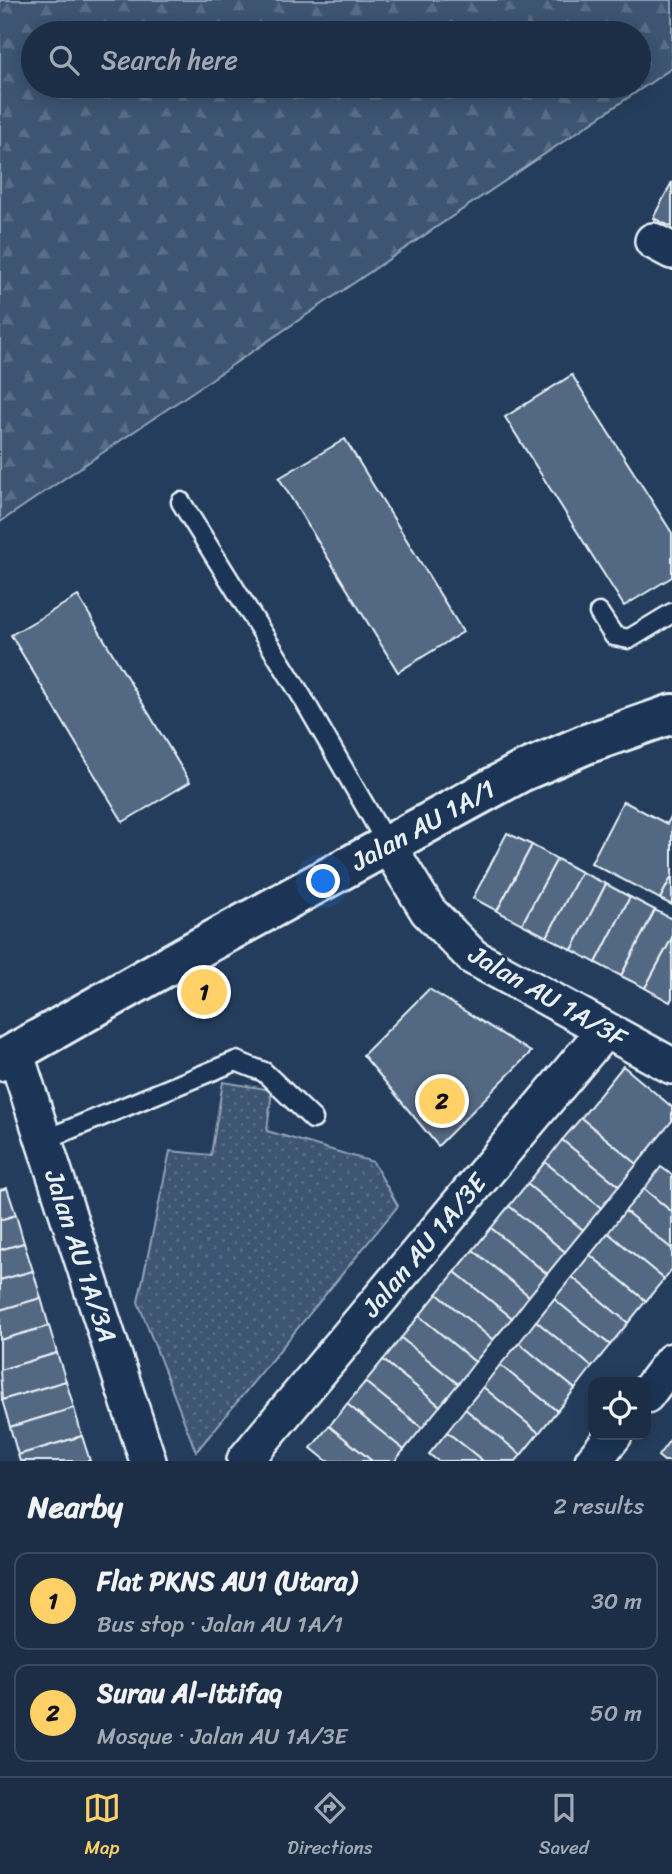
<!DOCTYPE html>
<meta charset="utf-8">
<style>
:root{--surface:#1c2e46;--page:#293a51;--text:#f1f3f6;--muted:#a0a8b3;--line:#3a4a5f;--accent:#ffd166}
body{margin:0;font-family:Sriracha,sans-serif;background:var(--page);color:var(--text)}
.controls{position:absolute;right:21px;bottom:21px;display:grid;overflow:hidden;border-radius:14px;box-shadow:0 4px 18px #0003}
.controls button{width:63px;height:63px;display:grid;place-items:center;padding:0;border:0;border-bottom:2px solid var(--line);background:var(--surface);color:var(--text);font:35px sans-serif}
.you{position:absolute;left:324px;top:882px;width:24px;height:24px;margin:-18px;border:5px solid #fff;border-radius:50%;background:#1a73e8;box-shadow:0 0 0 10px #1a73e833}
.badge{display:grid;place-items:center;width:46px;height:46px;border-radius:50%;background:var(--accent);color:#111;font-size:23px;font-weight:700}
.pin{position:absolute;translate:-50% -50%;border:4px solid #fff;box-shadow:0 2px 7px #0006}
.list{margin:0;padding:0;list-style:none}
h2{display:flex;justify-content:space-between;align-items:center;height:91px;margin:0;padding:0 28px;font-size:30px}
h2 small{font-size:23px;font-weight:400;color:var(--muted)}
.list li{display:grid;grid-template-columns:46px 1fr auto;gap:21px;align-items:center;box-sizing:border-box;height:98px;margin:0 14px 14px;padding:0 14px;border:2px solid var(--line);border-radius:14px}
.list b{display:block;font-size:26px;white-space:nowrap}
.list p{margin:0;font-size:23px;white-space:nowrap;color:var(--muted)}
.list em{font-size:23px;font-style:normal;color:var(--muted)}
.icon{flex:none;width:38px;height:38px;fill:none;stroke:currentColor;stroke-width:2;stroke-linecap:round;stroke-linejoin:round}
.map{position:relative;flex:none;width:672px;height:1461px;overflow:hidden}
.search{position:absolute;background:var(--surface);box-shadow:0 4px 18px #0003;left:21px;right:21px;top:21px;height:77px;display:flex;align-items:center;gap:18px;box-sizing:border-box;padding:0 24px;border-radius:38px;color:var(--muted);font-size:26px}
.sheet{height:315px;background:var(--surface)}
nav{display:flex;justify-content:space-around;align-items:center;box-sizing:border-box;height:98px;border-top:2px solid var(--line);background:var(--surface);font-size:19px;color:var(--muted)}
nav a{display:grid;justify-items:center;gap:4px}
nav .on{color:var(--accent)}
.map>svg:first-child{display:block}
</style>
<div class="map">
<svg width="672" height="1461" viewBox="0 0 672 1461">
<defs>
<pattern id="grass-dots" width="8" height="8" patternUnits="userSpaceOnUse" patternTransform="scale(1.75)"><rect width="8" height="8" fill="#3e5472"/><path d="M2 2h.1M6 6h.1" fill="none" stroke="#5a6d87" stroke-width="1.8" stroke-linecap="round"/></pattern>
<pattern id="forest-firs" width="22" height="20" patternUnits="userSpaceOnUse" patternTransform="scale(1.75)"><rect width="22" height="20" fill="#3e5472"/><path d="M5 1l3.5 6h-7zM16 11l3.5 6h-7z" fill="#5a6d87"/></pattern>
</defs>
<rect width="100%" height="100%" fill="#253d5d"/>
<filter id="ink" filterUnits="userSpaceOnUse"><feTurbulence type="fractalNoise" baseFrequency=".0143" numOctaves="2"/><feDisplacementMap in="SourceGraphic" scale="14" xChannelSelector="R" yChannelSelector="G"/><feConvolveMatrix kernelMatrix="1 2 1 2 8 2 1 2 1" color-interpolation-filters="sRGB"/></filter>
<g filter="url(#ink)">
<path fill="url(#grass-dots)" stroke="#93a2b5" stroke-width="2" d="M 223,1082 L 272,1090 L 267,1131 L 373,1162 L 398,1206 L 196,1452 L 138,1302 L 170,1151 L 211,1155 Z"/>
<path fill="url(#forest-firs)" stroke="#93a2b5" stroke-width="2" fill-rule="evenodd" d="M 0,0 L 672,0 L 672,68 L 0,522 ZM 33,33 L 639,33 L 639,86 L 33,86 Z"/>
<g fill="#536782" stroke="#e8f1f8" stroke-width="2">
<path d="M 672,182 L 672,227 L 653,218 Z"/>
<path d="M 572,375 L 672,533 L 672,577 L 624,606 L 505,417 Z"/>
<path d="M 345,439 L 463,632 L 398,672 L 279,478 Z"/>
<path d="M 78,596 L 190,782 L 123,822 L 11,635 Z"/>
<path d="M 623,801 L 667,824 L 672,815 L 672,876 L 660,899 L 591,863 Z"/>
<path d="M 507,833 L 532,845 L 497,911 L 473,898 Z"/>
<path d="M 532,845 L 557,859 L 522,924 L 497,911 Z"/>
<path d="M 557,859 L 581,872 L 547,937 L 522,924 Z"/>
<path d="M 581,872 L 606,884 L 572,950 L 547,937 Z"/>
<path d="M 672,876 L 672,905 L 660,899 Z"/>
<path d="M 606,884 L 630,897 L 596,963 L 572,950 Z"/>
<path d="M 630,897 L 655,910 L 621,976 L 596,963 Z"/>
<path d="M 655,910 L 672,919 L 672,938 L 645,988 L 621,976 Z"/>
<path d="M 672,938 L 672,998 L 670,1002 L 645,988 Z"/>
<path d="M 429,989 L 531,1052 L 438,1146 L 363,1055 Z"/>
<path d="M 623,1066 L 672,1107 L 672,1121 L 637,1164 L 581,1118 Z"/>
<path d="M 581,1118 L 637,1164 L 619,1186 L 562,1140 Z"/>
<path d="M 562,1140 L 619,1186 L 601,1208 L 545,1162 Z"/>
<path d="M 545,1162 L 601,1208 L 583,1230 L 527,1184 Z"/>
<path d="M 661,1167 L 672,1175 L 672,1212 L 644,1189 Z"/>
<path d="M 527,1184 L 583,1230 L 565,1252 L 509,1206 Z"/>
<path d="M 7,1188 L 16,1215 L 0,1220 L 0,1190 Z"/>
<path d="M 644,1189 L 672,1212 L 672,1249 L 625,1211 Z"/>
<path d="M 509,1206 L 565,1252 L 547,1274 L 491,1228 Z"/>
<path d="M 625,1211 L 672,1249 L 672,1269 L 664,1279 L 608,1233 Z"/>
<path d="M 16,1215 L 24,1243 L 0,1250 L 0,1220 Z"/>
<path d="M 491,1228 L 547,1274 L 529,1296 L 473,1250 Z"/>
<path d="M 608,1233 L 664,1279 L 646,1301 L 590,1255 Z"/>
<path d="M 24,1243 L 33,1271 L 0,1280 L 0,1250 Z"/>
<path d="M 473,1250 L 529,1296 L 512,1318 L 455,1272 Z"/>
<path d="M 590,1255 L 646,1301 L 628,1323 L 572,1277 Z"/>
<path d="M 33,1271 L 41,1298 L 0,1310 L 0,1280 Z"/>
<path d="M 455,1272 L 512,1318 L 493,1340 L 437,1294 Z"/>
<path d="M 572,1277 L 628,1323 L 610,1345 L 554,1299 Z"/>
<path d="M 437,1294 L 493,1340 L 475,1362 L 419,1316 Z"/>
<path d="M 41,1298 L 49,1326 L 0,1340 L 0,1310 Z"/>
<path d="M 554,1299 L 610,1345 L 592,1367 L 536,1321 Z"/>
<path d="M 419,1316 L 475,1362 L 458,1384 L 401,1338 Z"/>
<path d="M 536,1321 L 592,1367 L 575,1389 L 519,1343 Z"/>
<path d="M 49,1326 L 57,1353 L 0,1370 L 0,1340 Z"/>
<path d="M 401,1338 L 458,1384 L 440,1406 L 383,1360 Z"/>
<path d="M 519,1343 L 575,1389 L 557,1411 L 500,1365 Z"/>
<path d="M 57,1353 L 66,1381 L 2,1400 L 0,1370 Z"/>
<path d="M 383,1360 L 440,1406 L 422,1428 L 365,1382 Z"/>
<path d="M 500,1365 L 557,1411 L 539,1433 L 483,1387 Z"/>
<path d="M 66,1381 L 74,1408 L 10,1427 L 2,1400 Z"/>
<path d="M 365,1382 L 422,1428 L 404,1450 L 347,1404 Z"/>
<path d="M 483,1387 L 539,1433 L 521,1455 L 465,1409 Z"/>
<path d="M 347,1404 L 404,1450 L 395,1461 L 372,1461 L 329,1426 Z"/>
<path d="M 74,1408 L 82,1436 L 18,1455 L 10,1427 Z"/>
<path d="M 465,1409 L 521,1455 L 516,1461 L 483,1461 L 447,1432 Z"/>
<path d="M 329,1426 L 372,1461 L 327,1461 L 311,1448 Z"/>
<path d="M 447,1432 L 483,1461 L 438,1461 L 429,1454 Z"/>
<path d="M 82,1436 L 90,1461 L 20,1461 L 18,1455 Z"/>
<path d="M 672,1437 L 672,1461 L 664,1461 L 658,1456 Z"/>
</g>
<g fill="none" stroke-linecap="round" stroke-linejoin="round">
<g stroke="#e8f1f8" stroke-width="23">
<g id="service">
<path d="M 181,502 L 301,695 L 387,844"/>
<path d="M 599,613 L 614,636 L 629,639 L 672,613"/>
<path d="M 44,1140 L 236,1061 L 264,1072 L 313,1119"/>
</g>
</g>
<g stroke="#e8f1f8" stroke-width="40">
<g id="minor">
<path d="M 653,241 L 672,251"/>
<path d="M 387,844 L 428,911 L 473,957 L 672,1066"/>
<path d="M 15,1052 L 148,1461"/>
<path d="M 646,1395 L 672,1361"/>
<path d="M 245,1460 L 604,1031"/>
<path d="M 593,1461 L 614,1435"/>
</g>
</g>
<g stroke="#e8f1f8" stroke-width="44">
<path id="tertiary" d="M 0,1061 L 188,954 L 521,772 L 586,744 L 672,714"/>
</g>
<use href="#service" stroke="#1d3557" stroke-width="18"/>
<use href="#minor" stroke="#1d3557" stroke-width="35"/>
<use href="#tertiary" stroke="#1d3557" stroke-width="38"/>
</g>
</g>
<g text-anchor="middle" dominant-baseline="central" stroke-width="5" stroke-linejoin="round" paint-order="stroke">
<g font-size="26" fill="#e8f1f8" stroke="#1d3557">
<text transform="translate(423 825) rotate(-29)">Jalan AU 1A/1</text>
<text transform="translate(548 996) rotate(30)">Jalan AU 1A/3F</text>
<text transform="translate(424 1245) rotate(-50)">Jalan AU 1A/3E</text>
<text transform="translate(81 1256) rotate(72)">Jalan AU 1A/3A</text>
</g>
</g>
</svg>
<div class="controls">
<button><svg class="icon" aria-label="locate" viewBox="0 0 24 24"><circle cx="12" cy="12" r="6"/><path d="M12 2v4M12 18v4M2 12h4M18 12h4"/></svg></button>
</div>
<div class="you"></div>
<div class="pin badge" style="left:204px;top:992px">1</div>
<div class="pin badge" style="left:442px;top:1101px">2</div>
<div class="search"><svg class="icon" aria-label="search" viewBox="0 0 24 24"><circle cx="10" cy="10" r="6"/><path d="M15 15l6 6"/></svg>Search here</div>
</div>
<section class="sheet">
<h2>Nearby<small>2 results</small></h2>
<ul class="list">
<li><span class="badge">1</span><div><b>Flat PKNS AU1 (Utara)</b><p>Bus stop · Jalan AU 1A/1</p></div><em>30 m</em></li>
<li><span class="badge">2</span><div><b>Surau Al-Ittifaq</b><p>Mosque · Jalan AU 1A/3E</p></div><em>50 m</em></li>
</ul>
</section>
<nav>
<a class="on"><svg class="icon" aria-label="map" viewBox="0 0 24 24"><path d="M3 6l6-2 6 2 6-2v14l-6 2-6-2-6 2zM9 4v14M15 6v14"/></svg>Map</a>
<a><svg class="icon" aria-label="directions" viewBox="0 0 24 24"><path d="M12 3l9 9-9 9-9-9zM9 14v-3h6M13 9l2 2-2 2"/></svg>Directions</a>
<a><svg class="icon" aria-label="saved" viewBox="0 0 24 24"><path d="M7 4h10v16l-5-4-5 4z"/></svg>Saved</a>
</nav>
